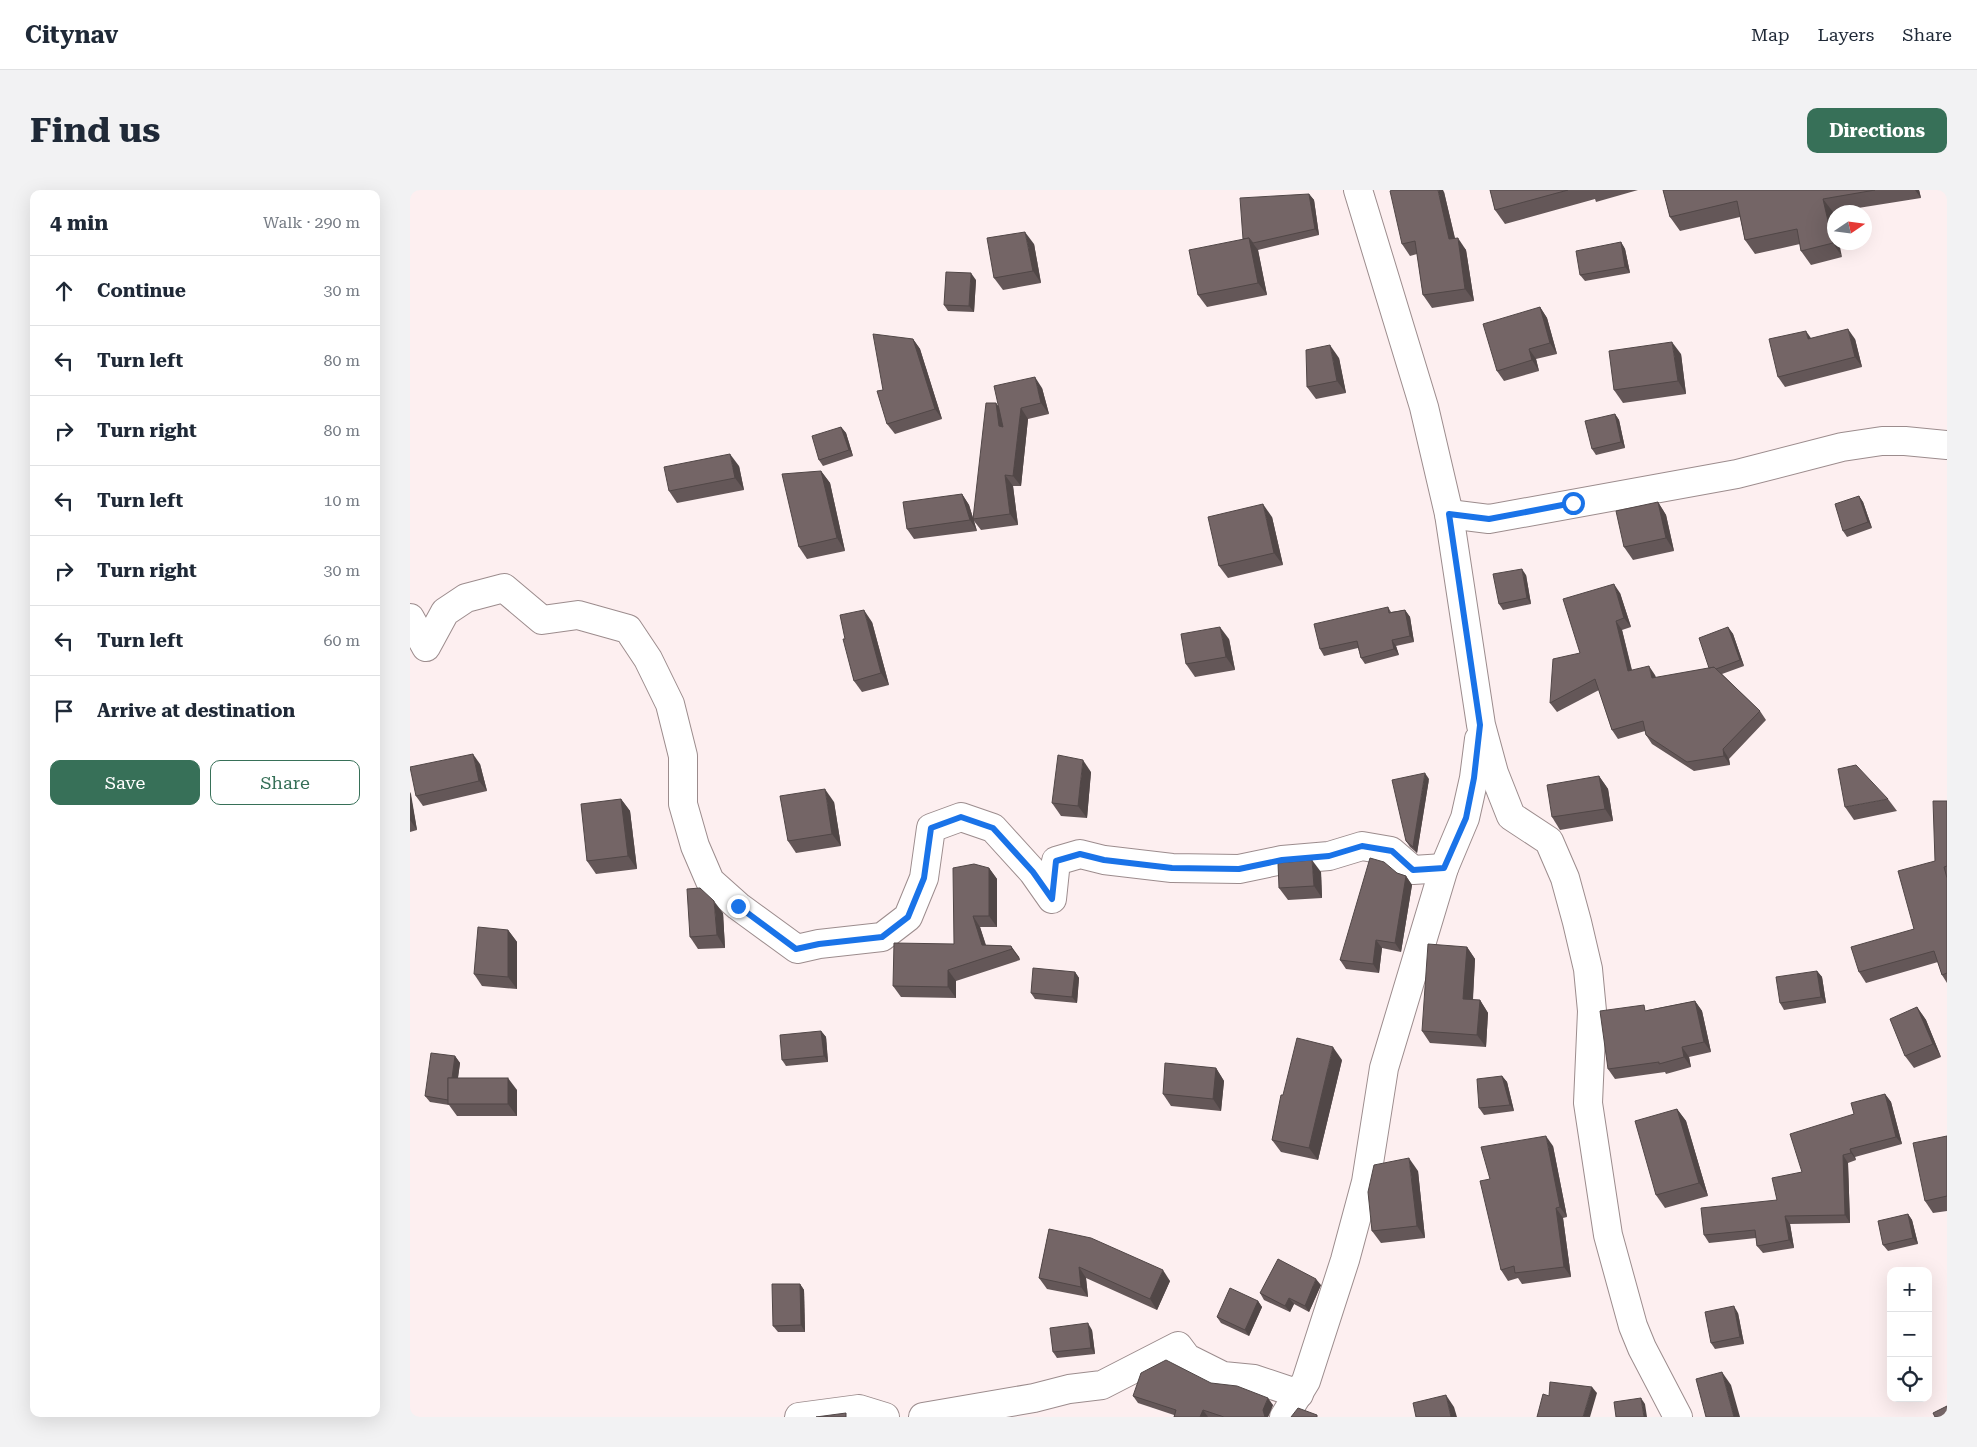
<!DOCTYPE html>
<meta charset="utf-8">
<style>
:root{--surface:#fff;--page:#f2f2f3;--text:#1f2937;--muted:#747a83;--line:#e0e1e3;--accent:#377058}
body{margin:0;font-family:"Roboto Serif",serif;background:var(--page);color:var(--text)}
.controls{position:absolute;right:15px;bottom:15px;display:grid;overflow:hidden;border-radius:10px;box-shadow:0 5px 20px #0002}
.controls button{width:45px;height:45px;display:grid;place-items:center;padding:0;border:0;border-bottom:1px solid var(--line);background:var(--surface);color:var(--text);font:25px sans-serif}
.compass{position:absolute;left:1417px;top:15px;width:45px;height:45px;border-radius:50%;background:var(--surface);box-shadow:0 5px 20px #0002;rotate:77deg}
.stop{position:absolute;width:15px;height:15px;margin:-11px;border:4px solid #1a73e8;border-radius:50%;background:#fff}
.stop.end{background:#1a73e8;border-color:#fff;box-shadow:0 1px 5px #0008}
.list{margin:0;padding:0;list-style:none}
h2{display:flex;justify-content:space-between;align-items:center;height:65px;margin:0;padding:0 20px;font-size:21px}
h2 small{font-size:16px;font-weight:400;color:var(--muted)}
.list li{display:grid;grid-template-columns:32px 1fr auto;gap:15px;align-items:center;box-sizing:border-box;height:70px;padding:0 20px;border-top:1px solid var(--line)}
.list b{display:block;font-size:19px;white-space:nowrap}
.list em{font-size:16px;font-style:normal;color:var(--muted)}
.actions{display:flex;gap:10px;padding:15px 20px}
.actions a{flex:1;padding:11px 0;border:1px solid var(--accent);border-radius:10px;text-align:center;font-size:18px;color:var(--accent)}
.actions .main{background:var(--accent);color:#fff}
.icon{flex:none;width:28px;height:28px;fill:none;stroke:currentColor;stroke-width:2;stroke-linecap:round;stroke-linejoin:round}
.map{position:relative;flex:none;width:1537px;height:1227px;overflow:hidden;border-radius:10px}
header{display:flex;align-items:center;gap:30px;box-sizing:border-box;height:70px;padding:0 25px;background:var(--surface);border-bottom:1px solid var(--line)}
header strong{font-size:24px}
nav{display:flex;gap:28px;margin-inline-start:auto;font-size:18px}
.intro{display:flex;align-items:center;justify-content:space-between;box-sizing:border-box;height:120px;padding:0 30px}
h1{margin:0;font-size:35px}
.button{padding:12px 22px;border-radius:10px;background:var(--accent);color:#fff;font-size:18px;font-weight:700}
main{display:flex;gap:30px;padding:0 30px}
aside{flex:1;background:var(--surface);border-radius:10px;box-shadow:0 5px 20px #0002}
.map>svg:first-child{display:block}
</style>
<header>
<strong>Citynav</strong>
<nav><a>Map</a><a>Layers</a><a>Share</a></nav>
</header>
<div class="intro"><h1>Find us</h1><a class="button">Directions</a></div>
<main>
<aside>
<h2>4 min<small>Walk · 290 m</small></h2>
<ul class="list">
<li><svg class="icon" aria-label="ahead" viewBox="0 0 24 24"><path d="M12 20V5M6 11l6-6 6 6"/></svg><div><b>Continue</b></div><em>30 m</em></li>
<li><svg class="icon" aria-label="left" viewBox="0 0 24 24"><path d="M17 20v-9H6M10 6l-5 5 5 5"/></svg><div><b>Turn left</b></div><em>80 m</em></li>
<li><svg class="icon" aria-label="right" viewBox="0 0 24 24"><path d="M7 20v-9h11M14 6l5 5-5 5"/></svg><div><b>Turn right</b></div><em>80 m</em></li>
<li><svg class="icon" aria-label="left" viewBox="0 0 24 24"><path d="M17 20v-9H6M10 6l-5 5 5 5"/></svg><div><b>Turn left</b></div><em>10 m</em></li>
<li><svg class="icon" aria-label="right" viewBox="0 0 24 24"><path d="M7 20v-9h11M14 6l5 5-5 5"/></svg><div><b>Turn right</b></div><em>30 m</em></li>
<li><svg class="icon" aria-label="left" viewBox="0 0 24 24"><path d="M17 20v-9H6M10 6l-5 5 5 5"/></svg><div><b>Turn left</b></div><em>60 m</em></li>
<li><svg class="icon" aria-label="arrive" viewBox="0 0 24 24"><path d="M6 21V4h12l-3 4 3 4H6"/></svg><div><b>Arrive at destination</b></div></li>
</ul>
<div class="actions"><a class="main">Save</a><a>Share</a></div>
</aside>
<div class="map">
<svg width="1537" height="1227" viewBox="0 0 1537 1227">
<rect width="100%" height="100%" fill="#fdeff0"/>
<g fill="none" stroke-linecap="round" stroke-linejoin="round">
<g stroke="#9c8c8d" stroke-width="30">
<g id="minor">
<path d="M 948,0 L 1014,217 L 1039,324 L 1071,535 L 1084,583 L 1101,626 L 1139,651 L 1155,688 L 1167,732 L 1178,779 L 1182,821 L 1178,913 L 1198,1045 L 1223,1136 L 1232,1158 L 1268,1227"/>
<path d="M 1039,324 L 1079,329 L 1327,284 L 1432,257 L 1472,251 L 1495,251 L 1537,255"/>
<path d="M 0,428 L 16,457 L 35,422 L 56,408 L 94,398 L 132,430 L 168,425 L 218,439 L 238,469 L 260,514 L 273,566 L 273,614 L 285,656 L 300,691 L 328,716 L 387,759 L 409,754 L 472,747 L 498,727 L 514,688 L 521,638 L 551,627 L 583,638 L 623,682 L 642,709 L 646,671 L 670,664 L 694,670 L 762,678 L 829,679 L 872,670 L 919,666 L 952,656 L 981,661 L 1003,680 L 1034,678"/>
<path d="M 389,1227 L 449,1219 L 475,1227"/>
<path d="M 513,1227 L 624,1208 L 659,1199 L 692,1195 L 768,1156 L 777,1168 L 813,1186 L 844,1189 L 889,1204"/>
<path d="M 874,1227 L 896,1191 L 935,1070 L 956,992 L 974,878 L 1034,678 L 1055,628 L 1064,588 L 1069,549"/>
</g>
</g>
<use href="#minor" stroke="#fff" stroke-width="28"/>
</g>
<g fill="#645758">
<path d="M 1080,0 L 1228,0 L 1186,12 L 1185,9 L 1095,34 L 1085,20 Z"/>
<path d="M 1253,0 L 1509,0 L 1511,8 L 1423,22 L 1424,31 L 1424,52 L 1432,67 L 1401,75 L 1391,61 L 1390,54 L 1345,64 L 1335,50 L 1330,27 L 1270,41 L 1260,27 Z"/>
<path d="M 1034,2 L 1045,48 L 1056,60 L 1064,111 L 1022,118 L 1013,105 L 1007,64 L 1000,66 L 992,54 Z"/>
<path d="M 899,4 L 904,10 L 909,45 L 848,60 L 857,105 L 797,117 L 788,105 L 833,49 Z"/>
<path d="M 1211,52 L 1215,59 L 1220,83 L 1175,91 L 1170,85 Z"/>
<path d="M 624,54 L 631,93 L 593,100 L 584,88 Z"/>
<path d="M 566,90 L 564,122 L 538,121 L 534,115 Z"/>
<path d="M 1130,117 L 1137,128 L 1147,164 L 1126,169 L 1129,181 L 1094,191 L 1087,181 Z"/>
<path d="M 1401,148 L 1445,149 L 1452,177 L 1375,197 L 1368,187 Z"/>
<path d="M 503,149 L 510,159 L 532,229 L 485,244 L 477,234 L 473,200 Z"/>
<path d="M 1271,164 L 1276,204 L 1213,213 L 1204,200 Z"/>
<path d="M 929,168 L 936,203 L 906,209 L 897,197 Z"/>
<path d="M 632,198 L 639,224 L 618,229 L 611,296 L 603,296 L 608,335 L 571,340 L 564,331 L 567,341 L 504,349 L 497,339 L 552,304 L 559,315 L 563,328 L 586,213 L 589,217 Z"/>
<path d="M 1205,224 L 1209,230 L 1215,258 L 1186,265 L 1182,259 Z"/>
<path d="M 431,237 L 436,243 L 443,266 L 413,276 L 409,270 Z"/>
<path d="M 329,276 L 334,300 L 267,313 L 259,301 Z"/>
<path d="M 411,281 L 420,293 L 435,361 L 397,369 L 389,357 Z"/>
<path d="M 1449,306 L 1453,312 L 1462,338 L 1437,347 L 1433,341 Z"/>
<path d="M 1248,312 L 1256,325 L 1264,361 L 1223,370 L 1214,357 Z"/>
<path d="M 862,327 L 873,375 L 818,388 L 809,376 Z"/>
<path d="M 1116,385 L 1121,414 L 1093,420 L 1089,414 Z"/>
<path d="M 1210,403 L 1221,437 L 1212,440 L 1222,480 L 1245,485 L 1246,488 L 1299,478 L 1318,437 L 1323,444 L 1334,476 L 1312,484 L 1350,521 L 1356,530 L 1319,569 L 1320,575 L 1284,581 L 1242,554 L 1236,545 L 1235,541 L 1208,549 L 1202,540 L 1189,500 L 1147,522 L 1140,513 L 1170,463 Z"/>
<path d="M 978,417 L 981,422 L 995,420 L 1000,427 L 1004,452 L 986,456 L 989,465 L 955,474 L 951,468 L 948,458 L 914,466 L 910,459 Z"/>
<path d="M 462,432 L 479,495 L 452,502 L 444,491 L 435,449 Z"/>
<path d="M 819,449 L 825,480 L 785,487 L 776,474 Z"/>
<path d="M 70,574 L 77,601 L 13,616 L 6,606 Z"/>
<path d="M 681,582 L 677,628 L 651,626 L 642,613 Z"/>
<path d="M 1189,586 L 1198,599 L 1203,631 L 1150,640 L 1142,627 Z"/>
<path d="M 1019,589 L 1007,663 L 1000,657 L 996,651 Z"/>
<path d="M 0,602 L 7,640 L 0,642 Z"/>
<path d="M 211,609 L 220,621 L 227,679 L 186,684 L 177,671 Z"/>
<path d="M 1478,609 L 1487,621 L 1444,630 L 1435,617 Z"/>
<path d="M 1537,611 L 1537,793 L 1532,785 L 1528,772 L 1456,793 L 1449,782 L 1504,739 L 1525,671 Z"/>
<path d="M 424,612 L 431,656 L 386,663 L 378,651 Z"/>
<path d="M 579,678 L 587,689 L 587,737 L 570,737 L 576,755 L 601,756 L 609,767 L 610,770 L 546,791 L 546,808 L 491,807 L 483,796 L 544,754 Z"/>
<path d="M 911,682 L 912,708 L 878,710 L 869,698 Z"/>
<path d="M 987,683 L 996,686 L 1002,695 L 991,762 L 972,758 L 969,783 L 936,779 L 930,770 Z"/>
<path d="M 313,723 L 315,758 L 288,759 L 280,747 Z"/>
<path d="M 98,740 L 107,752 L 107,799 L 72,796 L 64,784 Z"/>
<path d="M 1057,757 L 1065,769 L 1063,810 L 1070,810 L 1078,823 L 1076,857 L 1020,853 L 1012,841 Z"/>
<path d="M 1407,781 L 1412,787 L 1416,813 L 1374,820 L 1370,813 Z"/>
<path d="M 665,782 L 669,788 L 667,813 L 625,809 L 621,803 Z"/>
<path d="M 1285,811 L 1292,821 L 1301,862 L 1279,867 L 1281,877 L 1256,884 L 1255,882 L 1205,889 L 1198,879 L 1238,820 Z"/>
<path d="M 1507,817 L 1516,830 L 1531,867 L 1504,878 L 1495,866 Z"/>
<path d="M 411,841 L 416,847 L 418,872 L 376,876 L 372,870 Z"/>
<path d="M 45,866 L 50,873 L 48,888 L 107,900 L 107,926 L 47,926 L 39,915 L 20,912 L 15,906 Z"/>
<path d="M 932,870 L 908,970 L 871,962 L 862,950 L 873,905 Z"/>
<path d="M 806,878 L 814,891 L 811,921 L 761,916 L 753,904 Z"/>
<path d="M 1092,886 L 1097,892 L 1104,921 L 1074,925 L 1069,918 Z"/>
<path d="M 1475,904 L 1481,912 L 1492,954 L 1445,967 L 1446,970 L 1438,973 L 1440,1033 L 1380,1034 L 1384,1058 L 1353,1063 L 1347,1056 L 1346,1048 L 1299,1053 L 1294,1045 L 1367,1010 L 1444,924 Z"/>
<path d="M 1267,919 L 1276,931 L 1298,1006 L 1255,1018 L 1246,1005 Z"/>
<path d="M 1537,946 L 1537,1021 L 1523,1023 L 1515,1011 Z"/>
<path d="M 1143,956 L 1157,1027 L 1153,1028 L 1161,1087 L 1112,1094 L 1108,1088 L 1098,1091 L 1091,1080 L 1080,989 Z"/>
<path d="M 1008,981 L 1015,1048 L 971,1053 L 962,1041 Z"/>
<path d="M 1498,1024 L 1502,1030 L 1508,1054 L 1478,1061 L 1473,1055 Z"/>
<path d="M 639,1039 L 760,1091 L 747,1120 L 676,1088 L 678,1107 L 637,1099 L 629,1088 Z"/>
<path d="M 390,1094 L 394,1100 L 395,1142 L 368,1142 L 363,1136 Z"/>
<path d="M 911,1095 L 899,1122 L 884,1114 L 880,1122 L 854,1110 L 850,1103 Z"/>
<path d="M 848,1111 L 852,1117 L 839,1146 L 811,1133 L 807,1127 Z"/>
<path d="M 1328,1123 L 1334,1154 L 1305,1159 L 1301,1153 Z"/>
<path d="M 682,1140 L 685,1164 L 647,1168 L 643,1162 Z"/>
<path d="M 801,1193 L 863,1215 L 858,1227 L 764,1227 L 764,1225 L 728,1213 L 723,1206 Z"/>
</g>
<g fill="#514747">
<path d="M 1028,0 L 1033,0 L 1034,2 L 1048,62 L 1039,49 Z"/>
<path d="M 1505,0 L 1509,0 L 1511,8 Z"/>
<path d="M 899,4 L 904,10 L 909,45 L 905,39 Z"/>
<path d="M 1413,9 L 1423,22 L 1424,31 L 1424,52 L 1429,52 L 1432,67 L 1423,53 Z"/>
<path d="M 615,42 L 624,54 L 631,93 L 623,81 Z"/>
<path d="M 839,48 L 848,60 L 857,105 L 848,93 Z"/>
<path d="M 1048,48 L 1056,60 L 1064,111 L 1055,99 Z"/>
<path d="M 1211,52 L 1215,59 L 1220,83 L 1215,77 Z"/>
<path d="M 561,83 L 566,90 L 564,122 L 559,116 Z"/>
<path d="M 1130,117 L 1137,128 L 1147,164 L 1140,153 Z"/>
<path d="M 1438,139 L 1445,149 L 1452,177 L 1445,167 Z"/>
<path d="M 1396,141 L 1403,151 L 1398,149 Z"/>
<path d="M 503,149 L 510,159 L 532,229 L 525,219 Z"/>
<path d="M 1262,152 L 1271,164 L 1276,204 L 1268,191 Z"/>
<path d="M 920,155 L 929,168 L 936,203 L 927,191 Z"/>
<path d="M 1119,159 L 1126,169 L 1129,181 L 1122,170 Z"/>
<path d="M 625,187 L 632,198 L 639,224 L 631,213 Z"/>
<path d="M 586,213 L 593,223 L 596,247 L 589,236 Z"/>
<path d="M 611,218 L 618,229 L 611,296 L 603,286 Z"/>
<path d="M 1205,224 L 1209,230 L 1215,258 L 1211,252 Z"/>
<path d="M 431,237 L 436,243 L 443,266 L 439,260 Z"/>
<path d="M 320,264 L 329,276 L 334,300 L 325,288 Z"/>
<path d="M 411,281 L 420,293 L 435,361 L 427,348 Z"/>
<path d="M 595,285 L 603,296 L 608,335 L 600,324 Z"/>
<path d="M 552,304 L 559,315 L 567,341 L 560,330 Z"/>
<path d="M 1449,306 L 1453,312 L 1462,338 L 1458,332 Z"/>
<path d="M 1248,312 L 1256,325 L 1264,361 L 1256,348 Z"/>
<path d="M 853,314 L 862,327 L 873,375 L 864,363 Z"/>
<path d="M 1112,379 L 1116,385 L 1121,414 L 1117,408 Z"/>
<path d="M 1204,394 L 1210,403 L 1221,437 L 1214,428 Z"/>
<path d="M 454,420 L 462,432 L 479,495 L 471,483 Z"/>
<path d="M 995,420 L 1000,427 L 1004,452 L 1000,446 Z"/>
<path d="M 1206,431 L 1212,440 L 1224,490 L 1218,481 Z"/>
<path d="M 810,437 L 819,449 L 825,480 L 816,467 Z"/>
<path d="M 1318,437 L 1323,444 L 1334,476 L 1330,470 Z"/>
<path d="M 982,450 L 986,456 L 989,465 L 984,459 Z"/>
<path d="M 1239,476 L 1245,485 L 1248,497 L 1242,488 Z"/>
<path d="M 1313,559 L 1319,569 L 1320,575 L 1314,566 Z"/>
<path d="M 63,564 L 70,574 L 77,601 L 69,591 Z"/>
<path d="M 673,570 L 681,582 L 677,628 L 668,616 Z"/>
<path d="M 1015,583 L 1019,589 L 1007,663 L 1003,657 Z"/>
<path d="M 1189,586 L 1198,599 L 1203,631 L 1195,619 Z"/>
<path d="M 415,599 L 424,612 L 431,656 L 422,644 Z"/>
<path d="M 0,602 L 1,604 L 7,640 L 0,630 Z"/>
<path d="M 211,609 L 220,621 L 227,679 L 218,666 Z"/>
<path d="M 902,670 L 911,682 L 912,708 L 904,696 Z"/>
<path d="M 579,678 L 587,689 L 587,737 L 579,726 Z"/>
<path d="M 996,686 L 1002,695 L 991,762 L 985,753 Z"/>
<path d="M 304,711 L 313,723 L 315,758 L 307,745 Z"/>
<path d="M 563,726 L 570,737 L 579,766 L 572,755 Z"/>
<path d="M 98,740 L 107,752 L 107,799 L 98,787 Z"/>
<path d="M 966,750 L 972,758 L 969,783 L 963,774 Z"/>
<path d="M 601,756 L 609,767 L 610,770 L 602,759 Z"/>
<path d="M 1057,757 L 1065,769 L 1062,822 L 1053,809 Z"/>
<path d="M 538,780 L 546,791 L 546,808 L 538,797 Z"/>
<path d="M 1407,781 L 1412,787 L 1416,813 L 1411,807 Z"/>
<path d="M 665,782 L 669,788 L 667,813 L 662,807 Z"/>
<path d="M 1070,810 L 1078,823 L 1076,857 L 1067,845 Z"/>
<path d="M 1285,811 L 1292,821 L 1301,862 L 1294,852 Z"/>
<path d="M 1507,817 L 1516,830 L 1531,867 L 1523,854 Z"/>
<path d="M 411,841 L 416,847 L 418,872 L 414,866 Z"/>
<path d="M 923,857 L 932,870 L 908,970 L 899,958 Z"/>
<path d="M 1272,857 L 1279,867 L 1281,877 L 1274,867 Z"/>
<path d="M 45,866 L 50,873 L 44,914 L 40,910 Z"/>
<path d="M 806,878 L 814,891 L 811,921 L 803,909 Z"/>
<path d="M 1092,886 L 1097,892 L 1104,921 L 1100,915 Z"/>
<path d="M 98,888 L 107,900 L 107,926 L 98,914 Z"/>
<path d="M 1475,904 L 1481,912 L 1492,954 L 1486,947 Z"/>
<path d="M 1267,919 L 1276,931 L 1298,1006 L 1289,993 Z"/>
<path d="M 1136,946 L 1143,956 L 1157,1027 L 1150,1017 Z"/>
<path d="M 1440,959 L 1445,967 L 1446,970 L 1441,963 Z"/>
<path d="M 1433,965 L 1438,973 L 1440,1033 L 1435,1025 Z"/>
<path d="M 999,968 L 1008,981 L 1015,1048 L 1007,1036 Z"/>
<path d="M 1146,1018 L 1153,1028 L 1161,1087 L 1154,1077 Z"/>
<path d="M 1498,1024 L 1502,1030 L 1508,1054 L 1503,1048 Z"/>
<path d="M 1375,1026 L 1380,1034 L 1384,1058 L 1379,1050 Z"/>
<path d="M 669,1077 L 676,1088 L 678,1107 L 671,1097 Z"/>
<path d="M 753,1080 L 760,1091 L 747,1120 L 740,1109 Z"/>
<path d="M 906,1089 L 911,1095 L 899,1122 L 895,1116 Z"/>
<path d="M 390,1094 L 394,1100 L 395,1142 L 391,1135 Z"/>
<path d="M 879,1108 L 884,1114 L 880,1122 L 875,1116 Z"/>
<path d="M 848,1111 L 852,1117 L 839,1146 L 835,1140 Z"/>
<path d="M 1324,1116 L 1328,1123 L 1334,1154 L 1330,1147 Z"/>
<path d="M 678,1133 L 682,1140 L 685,1164 L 681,1158 Z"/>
<path d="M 1312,1182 L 1321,1195 L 1330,1227 L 1324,1227 Z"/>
<path d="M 1182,1197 L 1187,1203 L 1180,1227 L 1173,1227 Z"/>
<path d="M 1036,1205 L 1044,1217 L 1047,1227 L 1041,1227 Z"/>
<path d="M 858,1208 L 863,1215 L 858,1227 L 855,1227 L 853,1220 Z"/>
<path d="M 1231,1208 L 1235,1214 L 1237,1227 L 1234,1227 Z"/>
<path d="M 793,1220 L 798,1227 L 790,1227 Z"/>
</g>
<g fill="#746566" stroke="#514747">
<path d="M 982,0 L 1028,0 L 1039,49 L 1048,48 L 1055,99 L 1013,105 L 1005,51 L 992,54 L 980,1 Z"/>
<path d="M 1080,0 L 1158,0 L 1085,20 Z"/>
<path d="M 1253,0 L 1465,0 L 1413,9 L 1423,53 L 1391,61 L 1387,39 L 1335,50 L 1327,11 L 1260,27 Z"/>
<path d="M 899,4 L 905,39 L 843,53 L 839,48 L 833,49 L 830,8 Z"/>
<path d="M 615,42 L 623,81 L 584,88 L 577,48 Z"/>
<path d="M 839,48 L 848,93 L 788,105 L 779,60 Z"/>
<path d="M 1211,52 L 1215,77 L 1170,85 L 1166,61 Z"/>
<path d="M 536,82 L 561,83 L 559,116 L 534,115 Z"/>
<path d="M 1130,117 L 1140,153 L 1119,159 L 1122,170 L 1087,181 L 1073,134 Z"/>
<path d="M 1438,139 L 1445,167 L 1368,187 L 1359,149 L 1396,141 L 1398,149 Z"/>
<path d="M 463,144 L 503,149 L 525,219 L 477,234 L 467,201 L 473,200 Z"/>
<path d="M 1262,152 L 1268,191 L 1204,200 L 1199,161 Z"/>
<path d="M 920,155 L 927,191 L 897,197 L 896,160 Z"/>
<path d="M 625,187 L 631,213 L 611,218 L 603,286 L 595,285 L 600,324 L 563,329 L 576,213 L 586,213 L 589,236 L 593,237 L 584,196 Z"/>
<path d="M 1205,224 L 1211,252 L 1182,259 L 1175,231 Z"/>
<path d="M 431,237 L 439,260 L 409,270 L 402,246 Z"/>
<path d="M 320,264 L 325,288 L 259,301 L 254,277 Z"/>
<path d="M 411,281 L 427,348 L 389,357 L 372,284 Z"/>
<path d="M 552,304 L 560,330 L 497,339 L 493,312 Z"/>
<path d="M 1449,306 L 1458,332 L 1433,341 L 1425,314 Z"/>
<path d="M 1248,312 L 1256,348 L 1214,357 L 1206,321 Z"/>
<path d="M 853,314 L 864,363 L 809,376 L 798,327 Z"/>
<path d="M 1112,379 L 1117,408 L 1089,414 L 1083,384 Z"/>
<path d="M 1204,394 L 1214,428 L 1206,431 L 1218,481 L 1239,476 L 1242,488 L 1304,477 L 1350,521 L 1313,559 L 1314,566 L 1277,572 L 1236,545 L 1233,531 L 1202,540 L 1185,489 L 1140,513 L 1143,469 L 1170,463 L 1153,409 Z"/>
<path d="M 978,417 L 979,423 L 995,420 L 1000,446 L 982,450 L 984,459 L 951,468 L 947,451 L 910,459 L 904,434 Z"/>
<path d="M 454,420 L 471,483 L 444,491 L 433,449 L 435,449 L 430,425 Z"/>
<path d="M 810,437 L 816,467 L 776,474 L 771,444 Z"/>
<path d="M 1318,437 L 1330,470 L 1306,479 L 1304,477 L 1299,478 L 1289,448 Z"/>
<path d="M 63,564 L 69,591 L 6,606 L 0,577 Z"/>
<path d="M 648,565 L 673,570 L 668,616 L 642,613 Z"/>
<path d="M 1446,575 L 1478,609 L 1435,617 L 1428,579 Z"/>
<path d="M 1015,583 L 1003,657 L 996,651 L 982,590 Z"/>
<path d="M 1189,586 L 1195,619 L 1142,627 L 1137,595 Z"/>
<path d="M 415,599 L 422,644 L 378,651 L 370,606 Z"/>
<path d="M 211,609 L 218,666 L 177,671 L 171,614 Z"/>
<path d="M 1523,611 L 1537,611 L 1537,676 L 1534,677 L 1537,688 L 1537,783 L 1532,785 L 1524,761 L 1449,782 L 1441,757 L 1504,739 L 1488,681 L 1525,671 Z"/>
<path d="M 960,668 L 974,672 L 987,683 L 996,686 L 985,753 L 966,750 L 963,774 L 930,770 Z"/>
<path d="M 902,670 L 904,696 L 869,698 L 868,673 Z"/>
<path d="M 564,674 L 579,678 L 579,726 L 563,726 L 572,755 L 601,756 L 602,759 L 538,780 L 538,797 L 483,796 L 484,753 L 544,754 L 543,678 Z"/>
<path d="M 290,698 L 304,711 L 307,745 L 280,747 L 277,699 Z"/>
<path d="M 68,737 L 98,740 L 98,787 L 64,784 Z"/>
<path d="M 1018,754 L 1057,757 L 1053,809 L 1070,810 L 1067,845 L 1012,841 Z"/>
<path d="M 623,778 L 665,782 L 662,807 L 621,803 Z"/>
<path d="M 1407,781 L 1411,807 L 1370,813 L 1366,787 Z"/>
<path d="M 1285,811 L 1294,852 L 1272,857 L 1274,867 L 1249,874 L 1249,872 L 1198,879 L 1190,821 L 1234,815 L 1235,821 Z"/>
<path d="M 1507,817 L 1523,854 L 1495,866 L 1480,829 Z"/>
<path d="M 411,841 L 414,866 L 372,870 L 370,845 Z"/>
<path d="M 887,848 L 923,857 L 899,958 L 862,950 L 871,905 L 873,905 Z"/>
<path d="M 21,863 L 45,866 L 42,888 L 38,888 L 38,910 L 15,906 Z"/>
<path d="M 755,873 L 806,878 L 803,909 L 753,904 Z"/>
<path d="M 1092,886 L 1100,915 L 1069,918 L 1067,889 Z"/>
<rect x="38" y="888" width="60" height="26"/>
<path d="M 1475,904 L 1486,947 L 1440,959 L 1441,963 L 1433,965 L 1435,1025 L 1375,1026 L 1379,1050 L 1347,1056 L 1345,1040 L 1294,1045 L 1291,1018 L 1367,1010 L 1362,988 L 1392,982 L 1380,944 L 1444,924 L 1441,913 Z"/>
<path d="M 1267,919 L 1289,993 L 1246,1005 L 1225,931 Z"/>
<path d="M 1136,946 L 1150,1017 L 1146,1018 L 1154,1077 L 1105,1083 L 1104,1076 L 1091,1080 L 1070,991 L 1080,989 L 1071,957 Z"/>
<path d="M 1537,946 L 1537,1006 L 1515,1011 L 1503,953 Z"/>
<path d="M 999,968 L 1007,1036 L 962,1041 L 958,1002 L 964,975 Z"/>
<path d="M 1498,1024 L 1503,1048 L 1473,1055 L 1468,1031 Z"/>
<path d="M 639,1039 L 681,1048 L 753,1080 L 740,1109 L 669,1077 L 671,1097 L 629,1088 Z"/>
<path d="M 868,1069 L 906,1089 L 895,1116 L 879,1108 L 875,1116 L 850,1103 Z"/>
<path d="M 362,1094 L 390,1094 L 391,1135 L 363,1136 Z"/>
<path d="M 820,1098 L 848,1111 L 835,1140 L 807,1127 Z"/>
<path d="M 1324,1116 L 1330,1147 L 1301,1153 L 1295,1122 Z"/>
<path d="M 678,1133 L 681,1158 L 643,1162 L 640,1138 Z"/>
<path d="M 756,1170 L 801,1193 L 827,1196 L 858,1208 L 853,1220 L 855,1227 L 814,1227 L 793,1220 L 790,1227 L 764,1227 L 766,1220 L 723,1206 L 731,1183 Z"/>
<path d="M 1312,1182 L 1324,1227 L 1296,1227 L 1286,1189 Z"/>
<path d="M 1140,1192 L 1182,1197 L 1173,1227 L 1127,1227 L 1133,1204 L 1139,1206 Z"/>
<path d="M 1036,1205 L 1041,1227 L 1006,1227 L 1003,1213 Z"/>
<path d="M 1231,1208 L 1234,1227 L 1206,1227 L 1204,1212 Z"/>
<path d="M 1537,1216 L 1537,1227 L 1525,1227 L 1523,1223 Z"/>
<path d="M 888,1218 L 907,1225 L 907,1227 L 881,1227 Z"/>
<path d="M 436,1223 L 436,1227 L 406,1227 Z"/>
</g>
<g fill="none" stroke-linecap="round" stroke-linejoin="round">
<path stroke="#1a73e8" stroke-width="6" d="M 328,716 L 386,759 L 409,754 L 472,747 L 498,727 L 514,688 L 521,638 L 551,627 L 583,638 L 623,682 L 642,709 L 646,671 L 670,664 L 694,670 L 762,678 L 829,679 L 872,670 L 919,666 L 952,656 L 982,661 L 1003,680 L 1034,678 L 1056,628 L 1064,588 L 1070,535 L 1039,324 L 1079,329 L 1163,313"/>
</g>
</svg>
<div class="controls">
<button>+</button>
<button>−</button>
<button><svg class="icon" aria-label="locate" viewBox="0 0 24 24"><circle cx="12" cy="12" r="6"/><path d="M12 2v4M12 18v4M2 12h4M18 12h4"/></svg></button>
</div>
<svg class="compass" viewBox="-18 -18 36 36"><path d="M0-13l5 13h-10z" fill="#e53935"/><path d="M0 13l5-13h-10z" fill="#747a83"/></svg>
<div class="stop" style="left:1163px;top:313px"></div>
<div class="stop end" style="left:328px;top:716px"></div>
</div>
</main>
